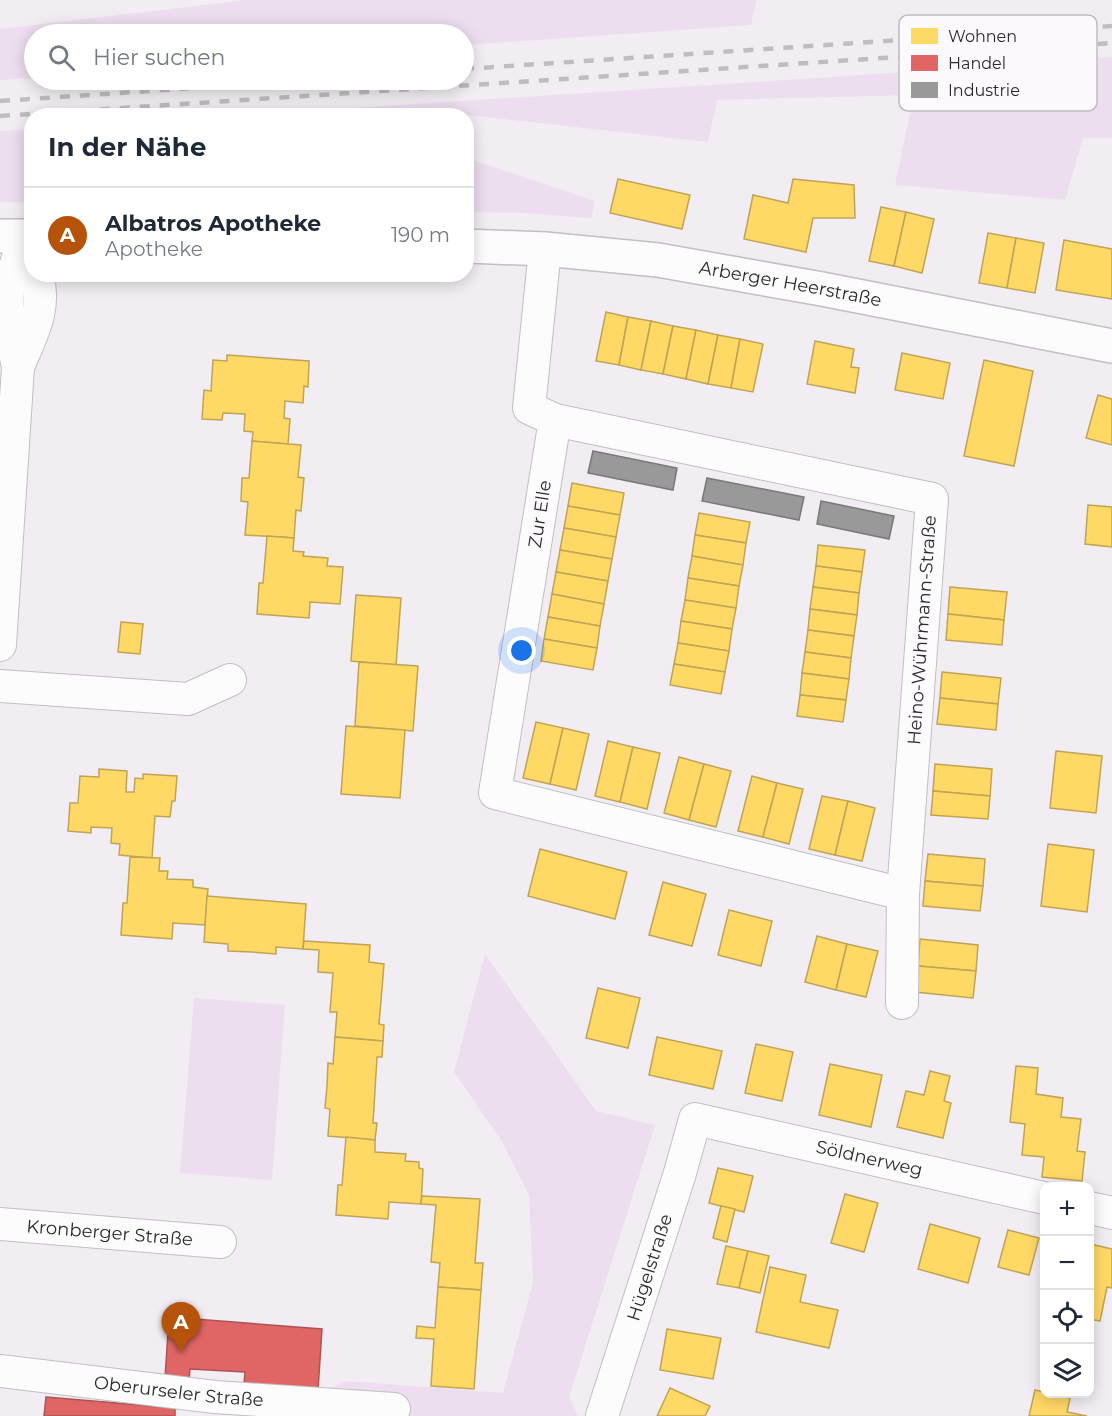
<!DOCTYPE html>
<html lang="de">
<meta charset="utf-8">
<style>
:root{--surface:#fff;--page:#f2f2f3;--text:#1f2937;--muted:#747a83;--line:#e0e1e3;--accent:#b45309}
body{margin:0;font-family:Montserrat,sans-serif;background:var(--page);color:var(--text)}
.controls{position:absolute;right:18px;bottom:18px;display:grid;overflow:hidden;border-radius:12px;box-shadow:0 3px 15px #0003}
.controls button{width:54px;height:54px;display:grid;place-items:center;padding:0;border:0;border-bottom:2px solid var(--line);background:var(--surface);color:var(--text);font:30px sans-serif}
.you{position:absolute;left:522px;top:651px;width:21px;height:21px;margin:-15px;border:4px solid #fff;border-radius:50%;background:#1a73e8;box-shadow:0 0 0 9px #1a73e833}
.badge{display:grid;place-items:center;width:39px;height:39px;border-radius:50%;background:var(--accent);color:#fff;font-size:20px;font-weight:700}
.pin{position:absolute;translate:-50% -50px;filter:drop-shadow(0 2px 3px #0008)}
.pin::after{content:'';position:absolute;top:32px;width:21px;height:18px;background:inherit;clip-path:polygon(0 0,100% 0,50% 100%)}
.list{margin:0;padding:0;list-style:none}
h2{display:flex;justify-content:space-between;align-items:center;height:78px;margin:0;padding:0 24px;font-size:26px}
h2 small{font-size:20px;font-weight:400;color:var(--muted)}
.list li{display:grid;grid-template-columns:39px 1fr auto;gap:18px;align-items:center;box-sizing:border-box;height:96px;padding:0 24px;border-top:2px solid var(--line)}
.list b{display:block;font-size:22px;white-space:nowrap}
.list p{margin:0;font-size:20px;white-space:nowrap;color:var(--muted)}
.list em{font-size:20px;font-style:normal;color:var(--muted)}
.icon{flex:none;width:33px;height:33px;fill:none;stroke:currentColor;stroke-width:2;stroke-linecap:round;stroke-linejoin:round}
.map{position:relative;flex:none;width:1112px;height:1416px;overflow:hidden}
.search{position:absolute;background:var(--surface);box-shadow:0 3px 15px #0003;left:24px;top:24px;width:450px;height:66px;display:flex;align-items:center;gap:15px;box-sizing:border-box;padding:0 21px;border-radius:33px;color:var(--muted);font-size:22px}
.panel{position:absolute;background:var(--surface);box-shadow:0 3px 15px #0003;left:24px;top:108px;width:450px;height:174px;border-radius:24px}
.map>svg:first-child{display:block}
</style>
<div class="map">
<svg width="1112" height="1416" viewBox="0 0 1112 1416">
<rect width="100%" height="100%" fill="#f2edf3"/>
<g fill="#ecddef">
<path d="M 246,0 L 756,0 L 751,25 L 464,45 L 464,34 L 34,34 L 34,78 L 0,80 L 0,29 Z"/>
<path d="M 1112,57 L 1112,138 L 1083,138 L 1065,200 L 895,185 L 914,95 L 717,100 L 708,142 L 458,114 L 457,116 L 243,115 C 532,96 822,79 1112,57 Z"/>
<path d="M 31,129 L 31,202 L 0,202 L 0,131 Z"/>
<path d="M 467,158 L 595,201 L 591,218 L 526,213 L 467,212 Z"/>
<path d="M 485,954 L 596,1111 L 655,1125 L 569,1397 L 578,1416 L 305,1416 L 306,1399 L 347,1381 L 503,1393 L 533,1282 L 529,1195 L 501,1140 L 454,1072 Z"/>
<path d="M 194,998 L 285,1005 L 272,1180 L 180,1173 Z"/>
</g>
<g fill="#ffd966" stroke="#c0a455" stroke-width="1.5">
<path d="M 618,179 L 690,195 L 682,229 L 610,213 Z"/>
<path d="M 793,179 L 854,185 L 855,218 L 813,218 L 806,252 L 744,239 L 753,195 L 788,203 Z"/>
<path d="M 881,207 L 906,212 L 894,266 L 869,261 Z"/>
<path d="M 906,212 L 934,219 L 922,273 L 894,266 Z"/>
<path d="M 988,233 L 1016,238 L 1007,288 L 979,283 Z"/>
<path d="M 1016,238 L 1044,243 L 1035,293 L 1007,288 Z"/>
<path d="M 1064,240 L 1112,249 L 1112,299 L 1056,290 Z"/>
<path d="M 606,312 L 628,317 L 619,365 L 596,361 Z"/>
<path d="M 628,317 L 651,321 L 641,370 L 619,365 Z"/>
<path d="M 651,321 L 673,326 L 663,374 L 641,370 Z"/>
<path d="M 673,326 L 696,330 L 686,379 L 663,374 Z"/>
<path d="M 696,330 L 718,335 L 708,384 L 686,379 Z"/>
<path d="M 718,335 L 740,339 L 731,388 L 708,384 Z"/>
<path d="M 740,339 L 763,344 L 753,392 L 731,388 Z"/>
<path d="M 815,341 L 854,349 L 851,367 L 859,368 L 855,393 L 807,384 Z"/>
<path d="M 902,353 L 950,363 L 943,399 L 895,390 Z"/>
<path d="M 227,355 L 309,361 L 308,387 L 304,386 L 303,403 L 285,401 L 284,418 L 290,419 L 288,444 L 252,441 L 253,432 L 244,431 L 245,414 L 223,413 L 222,420 L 202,419 L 204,390 L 211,391 L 213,360 L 227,361 Z"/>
<path d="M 984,360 L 1033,371 L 1014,466 L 964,456 Z"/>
<path d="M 1098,395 L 1112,399 L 1112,445 L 1086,438 Z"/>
<path d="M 252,441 L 301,445 L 298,477 L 304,478 L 301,511 L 296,510 L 294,538 L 245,535 L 248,502 L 241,501 L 242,478 L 249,478 Z"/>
<path d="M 572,483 L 624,493 L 620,515 L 568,506 Z"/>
<path d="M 1088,505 L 1112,507 L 1112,547 L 1085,544 Z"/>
<path d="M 568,506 L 620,515 L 616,537 L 564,528 Z"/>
<path d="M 699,513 L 750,522 L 746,543 L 695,535 Z"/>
<path d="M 564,528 L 616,537 L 612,559 L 560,550 Z"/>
<path d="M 695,535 L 746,543 L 743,565 L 692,556 Z"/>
<path d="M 267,536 L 294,538 L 293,551 L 304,552 L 303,556 L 328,558 L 327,566 L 343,567 L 340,604 L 310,602 L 309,618 L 257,614 L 259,583 L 263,583 Z"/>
<path d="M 818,545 L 865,550 L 862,572 L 816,566 Z"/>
<path d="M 560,550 L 612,559 L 608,581 L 556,572 Z"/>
<path d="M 692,556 L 743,565 L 739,586 L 688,578 Z"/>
<path d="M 816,566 L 862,572 L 859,593 L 813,587 Z"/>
<path d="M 556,572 L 608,581 L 604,604 L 552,594 Z"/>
<path d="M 688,578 L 739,586 L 736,608 L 685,600 Z"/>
<path d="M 813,587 L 859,593 L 857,615 L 810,609 Z"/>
<path d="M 950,587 L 1007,592 L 1004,620 L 948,614 Z"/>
<path d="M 552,594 L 604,604 L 600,626 L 548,617 Z"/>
<path d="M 356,595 L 401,598 L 396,665 L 351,661 Z"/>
<path d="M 685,600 L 736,608 L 732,629 L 681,621 Z"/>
<path d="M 810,609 L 857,615 L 854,636 L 808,630 Z"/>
<path d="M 948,614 L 1004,620 L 1002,645 L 946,640 Z"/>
<path d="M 548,617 L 600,626 L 597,648 L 544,639 Z"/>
<path d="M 681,621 L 732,629 L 729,651 L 678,643 Z"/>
<path d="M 121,622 L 143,624 L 140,654 L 118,652 Z"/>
<path d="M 808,630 L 854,636 L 851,658 L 805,652 Z"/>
<path d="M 544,639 L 597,648 L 593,670 L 541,661 Z"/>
<path d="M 678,643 L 729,651 L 725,672 L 674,664 Z"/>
<path d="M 805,652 L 851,658 L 849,679 L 802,673 Z"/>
<path d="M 359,662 L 418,666 L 413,731 L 355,726 Z"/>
<path d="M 674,664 L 725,672 L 721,694 L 670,685 Z"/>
<path d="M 942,672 L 1001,678 L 998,704 L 940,698 Z"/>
<path d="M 802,673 L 849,679 L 846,700 L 800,695 Z"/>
<path d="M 800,695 L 846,700 L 843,722 L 797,716 Z"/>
<path d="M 940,698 L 998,704 L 996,730 L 937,724 Z"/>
<path d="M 536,722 L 563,728 L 550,784 L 523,778 Z"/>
<path d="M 346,726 L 405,730 L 400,798 L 341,794 Z"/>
<path d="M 563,728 L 589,734 L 576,790 L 550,784 Z"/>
<path d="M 608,741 L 633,747 L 620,802 L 595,796 Z"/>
<path d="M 633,747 L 660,753 L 647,809 L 620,802 Z"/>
<path d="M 1056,751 L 1102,756 L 1096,813 L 1050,808 Z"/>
<path d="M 679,757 L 704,764 L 689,820 L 664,813 Z"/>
<path d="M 704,764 L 731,771 L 716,827 L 689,820 Z"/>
<path d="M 935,764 L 992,769 L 990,796 L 933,791 Z"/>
<path d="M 99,769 L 127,771 L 126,792 L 134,792 L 135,778 L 143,779 L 143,774 L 177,776 L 175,801 L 172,801 L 170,817 L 155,816 L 152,858 L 119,855 L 120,844 L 111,843 L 112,828 L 91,827 L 91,833 L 68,831 L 70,803 L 78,803 L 80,776 L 99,777 Z"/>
<path d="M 752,776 L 777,783 L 763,837 L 738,831 Z"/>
<path d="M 777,783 L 803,789 L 789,844 L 763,837 Z"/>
<path d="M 933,791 L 990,796 L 988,819 L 931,815 Z"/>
<path d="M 822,796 L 848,801 L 835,855 L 809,849 Z"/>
<path d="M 848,801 L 875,808 L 862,861 L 835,855 Z"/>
<path d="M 1048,844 L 1094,850 L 1087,912 L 1041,906 Z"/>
<path d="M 540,849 L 627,872 L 615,919 L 528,896 Z"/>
<path d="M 928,854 L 985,859 L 983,886 L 925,881 Z"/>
<path d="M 130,857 L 160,858 L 159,871 L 168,871 L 167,879 L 193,880 L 193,887 L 208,889 L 205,925 L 173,923 L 172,939 L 121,935 L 123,903 L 127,903 Z"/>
<path d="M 925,881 L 983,886 L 980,911 L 923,906 Z"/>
<path d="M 663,882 L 706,894 L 692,946 L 649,935 Z"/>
<path d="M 207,896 L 306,904 L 303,949 L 276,947 L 276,954 L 252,952 L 228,951 L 228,944 L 204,942 Z"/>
<path d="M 729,910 L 772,921 L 761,966 L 718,955 Z"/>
<path d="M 817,936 L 847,944 L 836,990 L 805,982 Z"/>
<path d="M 920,939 L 978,945 L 976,971 L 918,966 Z"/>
<path d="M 304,941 L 370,945 L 369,962 L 384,964 L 379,1024 L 384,1025 L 383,1041 L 335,1037 L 337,1012 L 330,1012 L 333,973 L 318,972 L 319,950 L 303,949 Z"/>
<path d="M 847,944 L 878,951 L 866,997 L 836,990 Z"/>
<path d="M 918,966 L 976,971 L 973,998 L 915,992 Z"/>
<path d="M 598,988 L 640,998 L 628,1048 L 586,1038 Z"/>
<path d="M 335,1037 L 383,1041 L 382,1057 L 377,1057 L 373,1123 L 377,1123 L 375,1140 L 328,1136 L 330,1109 L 325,1108 L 327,1086 L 328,1063 L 333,1064 Z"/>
<path d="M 657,1037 L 722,1051 L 713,1089 L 649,1075 Z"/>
<path d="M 756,1044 L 793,1052 L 782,1101 L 745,1093 Z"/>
<path d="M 830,1064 L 882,1075 L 871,1127 L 819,1115 Z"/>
<path d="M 1016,1066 L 1038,1068 L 1036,1094 L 1063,1098 L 1061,1117 L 1081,1119 L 1077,1151 L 1085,1152 L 1082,1181 L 1042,1177 L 1044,1157 L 1022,1155 L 1025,1124 L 1010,1122 Z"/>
<path d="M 930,1071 L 950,1076 L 944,1101 L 951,1103 L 943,1138 L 897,1127 L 906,1091 L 924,1095 Z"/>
<path d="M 346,1137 L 375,1140 L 375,1152 L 406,1154 L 405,1161 L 419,1162 L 419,1168 L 423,1169 L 421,1204 L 389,1202 L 388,1219 L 336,1215 L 338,1185 L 342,1185 Z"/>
<path d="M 718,1168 L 753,1176 L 744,1212 L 709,1203 Z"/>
<path d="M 845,1194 L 878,1203 L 864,1252 L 831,1243 Z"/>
<path d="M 422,1196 L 480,1199 L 475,1263 L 483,1263 L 481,1290 L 438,1287 L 440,1263 L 431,1262 L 436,1205 L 421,1204 Z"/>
<path d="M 721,1206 L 735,1209 L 727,1242 L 713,1238 Z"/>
<path d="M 930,1224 L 980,1238 L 968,1283 L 918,1269 Z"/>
<path d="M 1008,1230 L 1039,1238 L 1029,1275 L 998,1267 Z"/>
<path d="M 1090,1244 L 1112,1249 L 1112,1288 L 1107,1287 L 1100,1321 L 1090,1319 Z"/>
<path d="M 726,1246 L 748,1251 L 739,1288 L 717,1284 Z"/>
<path d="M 748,1251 L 769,1256 L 760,1293 L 739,1288 Z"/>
<path d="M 770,1267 L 806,1275 L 800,1302 L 838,1310 L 829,1348 L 756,1332 Z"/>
<path d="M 438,1287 L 481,1290 L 474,1389 L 431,1386 L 434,1339 L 416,1338 L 417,1326 L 435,1328 Z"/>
<path d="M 667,1329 L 721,1338 L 713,1379 L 660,1370 Z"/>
<path d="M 670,1388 L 710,1406 L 705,1416 L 657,1416 Z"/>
<path d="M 1035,1390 L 1044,1392 L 1044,1394 L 1070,1398 L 1067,1412 L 1087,1416 L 1029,1416 Z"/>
</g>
<g fill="#e06666" stroke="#aa5455" stroke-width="1.5">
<path d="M 169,1317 L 322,1329 L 318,1390 L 244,1384 L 245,1372 L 190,1369 L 189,1381 L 165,1378 Z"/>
<path d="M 46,1397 L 175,1408 L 175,1416 L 44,1416 Z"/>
</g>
<g fill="#999" stroke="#797879" stroke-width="1.5">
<path d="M 593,451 L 677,468 L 673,490 L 588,473 Z"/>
<path d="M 707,478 L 804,497 L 799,520 L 702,501 Z"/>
<path d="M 821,501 L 894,516 L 889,539 L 817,524 Z"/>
</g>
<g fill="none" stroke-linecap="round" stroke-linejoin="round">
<g stroke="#c2bec3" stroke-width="34">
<g id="minor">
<path d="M 545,249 L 529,408 L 555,420 L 495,793 L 903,894 L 902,1003"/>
<path d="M 18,367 C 31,335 47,310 37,274"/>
<path d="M 555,420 L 932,499 L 903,894"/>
<path d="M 0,645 L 18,367 L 7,314 L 8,289 L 25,236"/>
<path d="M 0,686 L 188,699 L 230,680"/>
<path d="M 1090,1208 L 1112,1213"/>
<path id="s1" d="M 0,1224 L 220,1242"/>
<path id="s2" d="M 0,1371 L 215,1397 L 394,1409"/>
<path id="s3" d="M 602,1416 L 680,1173 L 695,1119 L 1044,1198"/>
</g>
</g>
<g stroke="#c2bec3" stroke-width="36">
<g id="major">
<path d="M 0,236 L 32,236"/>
<path id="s4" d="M 466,246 L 545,249 L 658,260 L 822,289 L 1112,346"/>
</g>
</g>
<use href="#minor" stroke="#fdfcfd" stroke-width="32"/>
<use href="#major" stroke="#fdfcfd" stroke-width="33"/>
<g stroke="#bfbebf" stroke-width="4.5" stroke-dasharray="10 10" stroke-linecap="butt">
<path d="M 464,69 L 1112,26"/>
<path d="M 0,101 L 315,80"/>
<path d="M 0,116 L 1112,43"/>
</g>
</g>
<g text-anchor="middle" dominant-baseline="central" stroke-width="6" stroke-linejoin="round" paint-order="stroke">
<g font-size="18" fill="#2d2a2e" stroke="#fdfafe">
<text stroke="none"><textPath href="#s4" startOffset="327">Arberger Heerstraße</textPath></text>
<text transform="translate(540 514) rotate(-81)">Zur Elle</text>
<text transform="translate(922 630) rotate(-86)">Heino-Wührmann-Straße</text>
<text stroke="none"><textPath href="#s3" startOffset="490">Söldnerweg</textPath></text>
<text stroke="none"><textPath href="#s1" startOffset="110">Kronberger Straße</textPath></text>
<text stroke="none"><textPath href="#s3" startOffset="156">Hügelstraße</textPath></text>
<text stroke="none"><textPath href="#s2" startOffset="180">Oberurseler Straße</textPath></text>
</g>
</g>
<rect x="899" y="15" width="198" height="96" rx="9" fill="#fdfafe" stroke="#bfbcc0" stroke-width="1.5"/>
<rect x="911" y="28" width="27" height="16" fill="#ffd966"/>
<rect x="911" y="55" width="27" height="16" fill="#e06666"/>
<rect x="911" y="82" width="27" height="16" fill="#999"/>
<g font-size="16" fill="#2d2a2e">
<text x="948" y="42">Wohnen</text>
<text x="948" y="69">Handel</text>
<text x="948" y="96">Industrie</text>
</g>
</svg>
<div class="controls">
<button>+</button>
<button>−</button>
<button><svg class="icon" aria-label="locate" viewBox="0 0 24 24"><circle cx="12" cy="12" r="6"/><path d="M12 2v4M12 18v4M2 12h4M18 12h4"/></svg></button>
<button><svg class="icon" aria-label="layers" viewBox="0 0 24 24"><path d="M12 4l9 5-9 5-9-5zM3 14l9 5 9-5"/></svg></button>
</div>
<div class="you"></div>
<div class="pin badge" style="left:181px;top:1352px">A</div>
<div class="search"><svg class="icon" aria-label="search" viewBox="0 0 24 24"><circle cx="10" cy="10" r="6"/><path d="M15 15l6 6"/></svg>Hier suchen</div>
<section class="panel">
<h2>In der Nähe<small></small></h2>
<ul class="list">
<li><span class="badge">A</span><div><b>Albatros Apotheke</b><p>Apotheke</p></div><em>190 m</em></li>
</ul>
</section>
</div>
